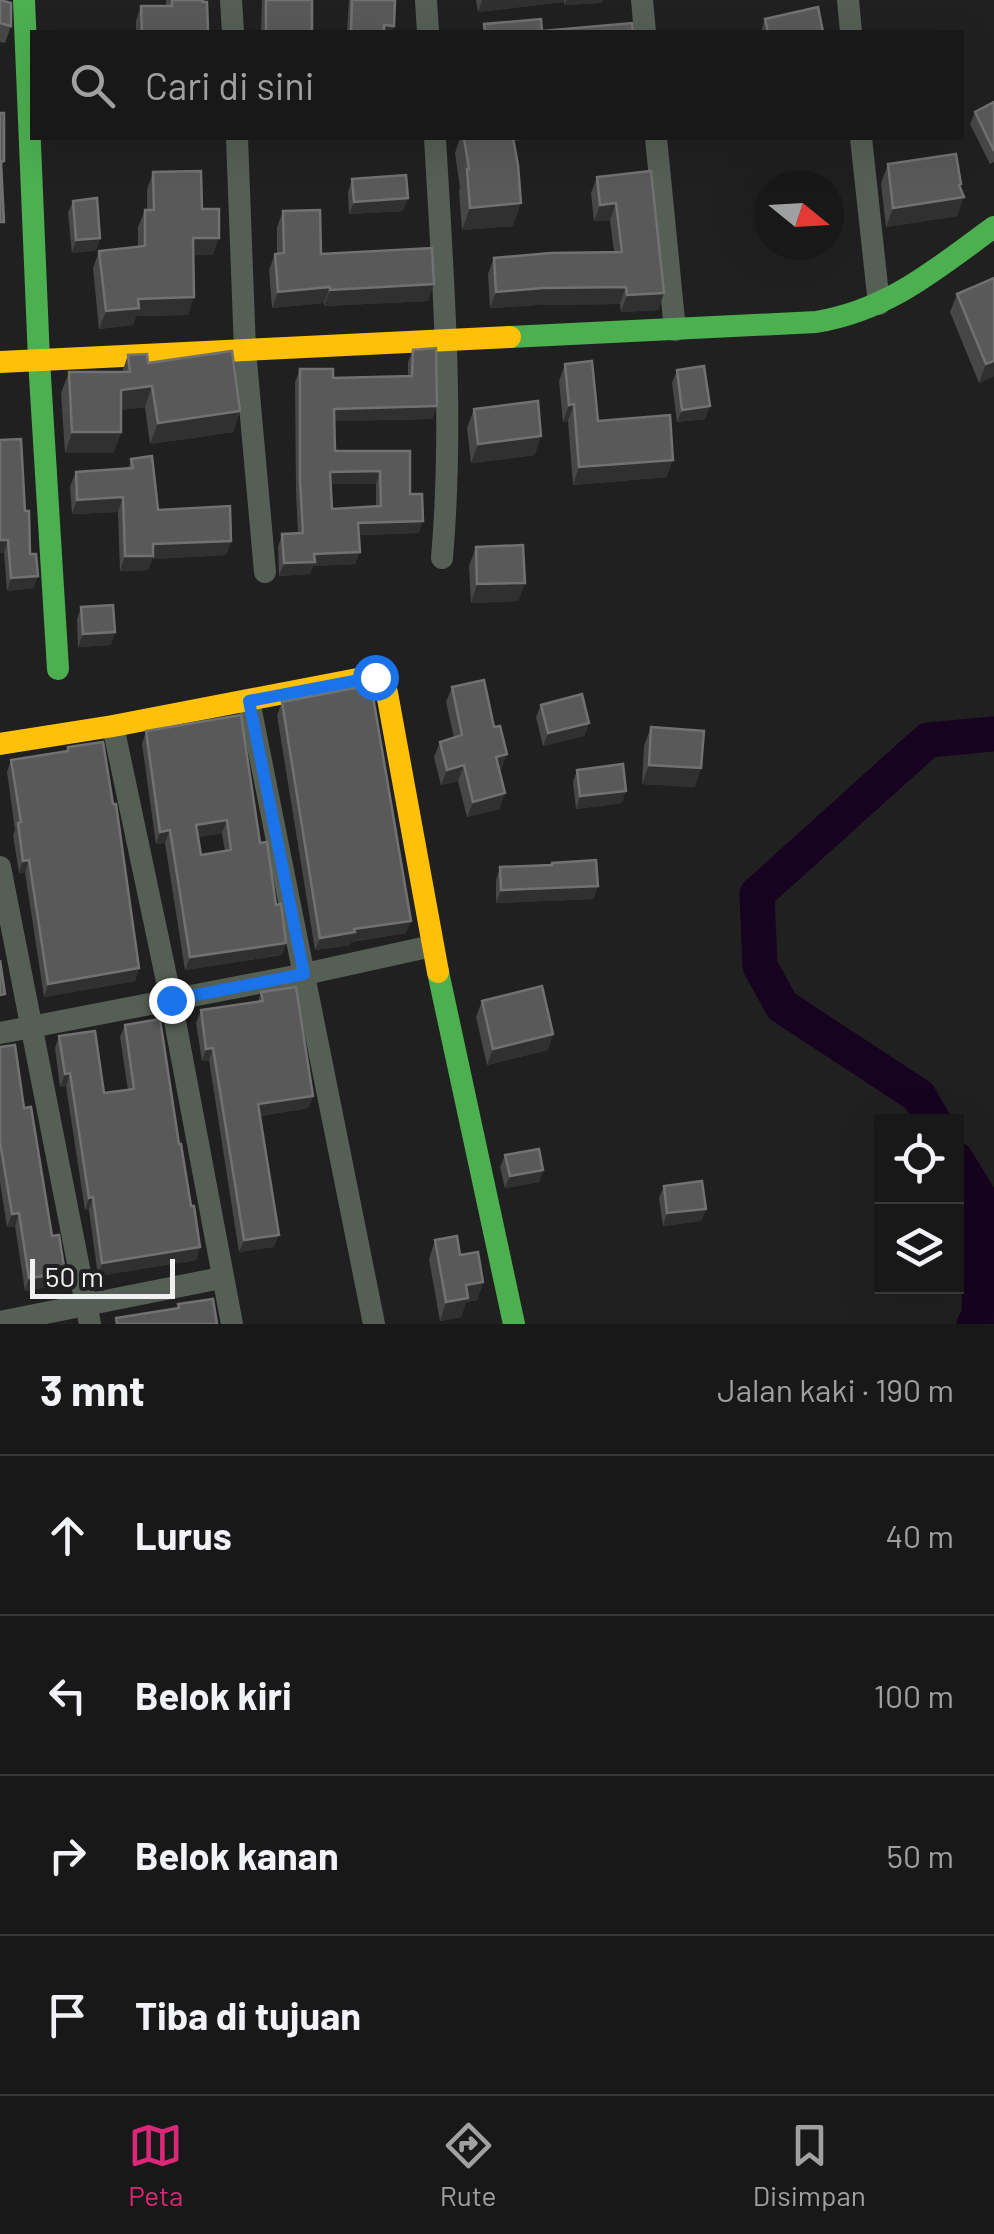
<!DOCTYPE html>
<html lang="id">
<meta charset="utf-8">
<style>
:root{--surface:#181818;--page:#212121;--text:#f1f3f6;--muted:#9fa0a2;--line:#363737;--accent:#db2777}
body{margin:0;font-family:Barlow,sans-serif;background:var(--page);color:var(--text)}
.controls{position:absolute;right:30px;bottom:30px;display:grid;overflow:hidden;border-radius:0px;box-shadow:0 10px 40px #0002}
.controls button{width:90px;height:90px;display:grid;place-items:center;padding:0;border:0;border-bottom:2px solid var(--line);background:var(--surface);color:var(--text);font:50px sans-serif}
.compass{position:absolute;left:754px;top:170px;width:90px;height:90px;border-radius:50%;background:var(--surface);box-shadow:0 10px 40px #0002;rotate:108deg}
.scale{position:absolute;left:30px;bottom:25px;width:145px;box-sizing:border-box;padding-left:10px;border:5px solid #f0f0f1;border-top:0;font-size:28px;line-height:35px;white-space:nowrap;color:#f0f0f1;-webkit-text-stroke:8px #201f21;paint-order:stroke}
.stop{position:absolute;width:30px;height:30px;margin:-22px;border:8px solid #1a73e8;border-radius:50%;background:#fff}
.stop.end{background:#1a73e8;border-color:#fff;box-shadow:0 2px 10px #0008}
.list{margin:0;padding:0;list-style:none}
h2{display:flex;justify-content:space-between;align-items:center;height:130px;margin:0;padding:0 40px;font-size:42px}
h2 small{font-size:32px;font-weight:400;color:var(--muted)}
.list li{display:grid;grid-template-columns:65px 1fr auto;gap:30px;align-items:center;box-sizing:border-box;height:160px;padding:0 40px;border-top:2px solid var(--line)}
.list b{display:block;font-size:38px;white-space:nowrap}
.list em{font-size:32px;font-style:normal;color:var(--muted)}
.icon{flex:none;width:55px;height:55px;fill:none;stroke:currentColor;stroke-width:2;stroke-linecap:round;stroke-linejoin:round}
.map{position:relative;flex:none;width:994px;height:1324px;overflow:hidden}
.search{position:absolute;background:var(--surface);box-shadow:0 10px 40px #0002;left:30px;right:30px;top:30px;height:110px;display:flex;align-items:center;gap:25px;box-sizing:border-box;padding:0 35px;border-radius:0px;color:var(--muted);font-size:38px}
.sheet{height:770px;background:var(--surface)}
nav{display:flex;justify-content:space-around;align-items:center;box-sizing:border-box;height:140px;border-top:2px solid var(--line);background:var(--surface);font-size:28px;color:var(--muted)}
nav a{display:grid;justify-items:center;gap:5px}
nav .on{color:var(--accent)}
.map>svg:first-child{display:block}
</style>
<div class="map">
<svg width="994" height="1324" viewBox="0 0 994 1324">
<rect width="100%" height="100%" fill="#202020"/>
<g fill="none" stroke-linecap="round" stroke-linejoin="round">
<g stroke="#16031f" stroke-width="35">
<path d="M 934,1122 L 919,1096 L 782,1006 L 760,966 L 757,894 L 928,740 L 994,734"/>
<path d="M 956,1159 L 981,1200 L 979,1316 L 974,1324"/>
</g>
<g stroke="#565f56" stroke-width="22">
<path d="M 231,0 L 233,32"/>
<path d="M 426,0 L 428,32"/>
<path d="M 642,0 L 645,32"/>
<path d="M 848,0 L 851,32"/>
<path d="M 237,138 L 245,350 L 265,572"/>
<path d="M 435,138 C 443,278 454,418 442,558"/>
<path d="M 656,138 L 675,330"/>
<path d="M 861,138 L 879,304"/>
<path d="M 249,701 L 374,1324"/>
<path d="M 113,726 L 171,1000 L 232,1324"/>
<path d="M 0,867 L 90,1324"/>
<path d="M 0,1033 L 305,974 L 432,946"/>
<path d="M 0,1322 L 221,1278"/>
</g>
<g stroke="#4caf50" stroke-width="22">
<path d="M 24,0 L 39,360 L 58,669"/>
<path d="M 510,337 L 816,322 C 889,310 936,269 994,227"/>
<path d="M 438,972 L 514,1324"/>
</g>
<g stroke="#ffc107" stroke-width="22">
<path d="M 0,362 L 510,337"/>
<path d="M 0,744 L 113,726 L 368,677 L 380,680 L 387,693 L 438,972"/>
</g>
</g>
<g fill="#474747" fill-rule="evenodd">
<path d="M 0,0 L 11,26 L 5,43 L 0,42 Z"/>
<path d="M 166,0 L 203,0 L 208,32 L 136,32 L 136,21 L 141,6 L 166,6 Z"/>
<path d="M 262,0 L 312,0 L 312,32 L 261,32 Z"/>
<path d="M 349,0 L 395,0 L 394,26 L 391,32 L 347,32 Z"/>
<path d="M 476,0 L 602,0 L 601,3 L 564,5 L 564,2 L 478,12 Z"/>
<path d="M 765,19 L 823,32 L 761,32 Z"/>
<path d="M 994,102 L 994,162 L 990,164 L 970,124 L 975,112 Z"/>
<path d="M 460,138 L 542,138 L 514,141 L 513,226 L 462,230 L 459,191 L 460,188 L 455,153 Z"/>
<path d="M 888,164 L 957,216 L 886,227 L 881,183 Z"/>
<path d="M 651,171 L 664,293 L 658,310 L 621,312 L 620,304 L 537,305 L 490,308 L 488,274 L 494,258 L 614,252 L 610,220 L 594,221 L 591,193 L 597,177 Z"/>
<path d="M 153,172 L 202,209 L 213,255 L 193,255 L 188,315 L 136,316 L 133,325 L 99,329 L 93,268 L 99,251 L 138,247 L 138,227 L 145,210 L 147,210 L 147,190 Z"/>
<path d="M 352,179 L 403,211 L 349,214 L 348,192 Z"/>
<path d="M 73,201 L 100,238 L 96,250 L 72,253 L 68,213 Z"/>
<path d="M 283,211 L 321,254 L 428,301 L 324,306 L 324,303 L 272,308 L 269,270 L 275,254 L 277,254 L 277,227 Z"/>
<path d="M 994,278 L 994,376 L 979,383 L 950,312 L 957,294 Z"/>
<path d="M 413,350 L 437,406 L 432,419 L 335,421 L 335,451 L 410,451 L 410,494 L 419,533 L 359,535 L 355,564 L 313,566 L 310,574 L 279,576 L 278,547 L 282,534 L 298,534 L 296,492 L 295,382 L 300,369 L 333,378 L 408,376 L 408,362 ZM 330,484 L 376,484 L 376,506 L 332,509 Z"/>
<path d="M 128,355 L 148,363 L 240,411 L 233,432 L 150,444 L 145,407 L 121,410 L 121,432 L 113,453 L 65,453 L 61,393 L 69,372 L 122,372 Z"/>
<path d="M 565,364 L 598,421 L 667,477 L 573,485 L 568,421 L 563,422 L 559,381 Z"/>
<path d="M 677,370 L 705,419 L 677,422 L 672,383 Z"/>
<path d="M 474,409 L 535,455 L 471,463 L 467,428 Z"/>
<path d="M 0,440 L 25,511 L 30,554 L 38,576 L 33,588 L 7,591 L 4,552 L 0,553 Z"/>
<path d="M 131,459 L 158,510 L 231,541 L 226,555 L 152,559 L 148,570 L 120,571 L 118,512 L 72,514 L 70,486 L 76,472 L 128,469 Z"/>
<path d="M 476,547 L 525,583 L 518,601 L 471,603 L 469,566 Z"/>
<path d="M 81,607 L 111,645 L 78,647 L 77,619 Z"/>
<path d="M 452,687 L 494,727 L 507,754 L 501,769 L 499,770 L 500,809 L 467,817 L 458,781 L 441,785 L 434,757 L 440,742 L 454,738 L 446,702 Z"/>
<path d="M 282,702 L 406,933 L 351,942 L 350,945 L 315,950 L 277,715 Z"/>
<path d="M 541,705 L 589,723 L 584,736 L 543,746 L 536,717 Z"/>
<path d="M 651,727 L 695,787 L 642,784 L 644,746 Z"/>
<path d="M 146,731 L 260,843 L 282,955 L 185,970 L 165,843 L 156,844 L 142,744 ZM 222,833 L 225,851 L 201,855 L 198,837 Z"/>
<path d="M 68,747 L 139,968 L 135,981 L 44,997 L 25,872 L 19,873 L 13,835 L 15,830 L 7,772 L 11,760 L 66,751 Z"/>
<path d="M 577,770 L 622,803 L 576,809 L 573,782 Z"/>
<path d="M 552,863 L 598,886 L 593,899 L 496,903 L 496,880 L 500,867 L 551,866 Z"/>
<path d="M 261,992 L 313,1096 L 308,1108 L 260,1116 L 274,1247 L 239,1252 L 209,1060 L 202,1061 L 196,1023 L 201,1010 L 258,1002 Z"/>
<path d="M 482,1001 L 548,1050 L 487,1065 L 476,1017 Z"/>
<path d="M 125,1025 L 179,1144 L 200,1247 L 196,1260 L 98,1276 L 89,1210 L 85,1210 L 66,1086 L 60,1087 L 55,1048 L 59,1036 L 104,1093 L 128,1090 L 120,1037 Z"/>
<path d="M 0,1047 L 24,1108 L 60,1285 L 25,1291 L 15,1226 L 7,1227 L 0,1182 Z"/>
<path d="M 505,1155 L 543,1170 L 539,1182 L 505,1188 L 500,1167 Z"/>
<path d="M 664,1186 L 706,1209 L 701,1221 L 663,1226 L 659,1198 Z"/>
<path d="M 435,1240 L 460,1255 L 483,1282 L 477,1300 L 466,1302 L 461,1317 L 440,1321 L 429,1259 Z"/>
</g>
<g fill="#303030">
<path d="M 482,0 L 564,0 L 564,2 L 478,12 Z"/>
<path d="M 566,0 L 602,0 L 601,3 L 564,5 Z"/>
<path d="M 384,25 L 394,26 L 391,32 L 381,32 Z"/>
<path d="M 504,138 L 542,138 L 502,142 Z"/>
<path d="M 961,184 L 956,198 L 964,197 L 957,216 L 886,227 L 893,208 Z"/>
<path d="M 408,198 L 403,211 L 349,214 L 354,202 Z"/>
<path d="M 521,203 L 513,226 L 462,230 L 470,208 Z"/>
<path d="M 616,203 L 610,220 L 594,221 L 600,205 Z"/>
<path d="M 100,238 L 96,250 L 72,253 L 76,240 Z"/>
<path d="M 193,238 L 219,238 L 213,255 L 186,255 Z"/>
<path d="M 434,284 L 428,301 L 324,306 L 330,290 Z"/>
<path d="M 330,287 L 324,303 L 272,308 L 278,292 Z"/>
<path d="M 626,287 L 620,304 L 537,305 L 490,308 L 496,292 L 543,288 Z"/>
<path d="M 664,293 L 658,310 L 621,312 L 627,295 Z"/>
<path d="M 194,297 L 188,315 L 136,316 L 133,325 L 99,329 L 106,311 L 138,299 Z"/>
<path d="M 994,361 L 994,376 L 979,383 L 986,364 Z"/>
<path d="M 152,386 L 145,407 L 113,411 L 121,390 Z"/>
<path d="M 574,404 L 568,421 L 563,422 L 569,405 Z"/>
<path d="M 437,406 L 432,419 L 330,421 L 334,409 Z"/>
<path d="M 710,406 L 705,419 L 677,422 L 682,410 Z"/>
<path d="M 240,411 L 233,432 L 150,444 L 158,423 Z"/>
<path d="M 72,432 L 121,432 L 113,453 L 65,453 Z"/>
<path d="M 541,436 L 535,455 L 471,463 L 478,444 Z"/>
<path d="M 673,460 L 667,477 L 573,485 L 579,467 Z"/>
<path d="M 380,471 L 376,484 L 325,484 L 330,472 Z"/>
<path d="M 123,497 L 118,512 L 72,514 L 77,500 Z"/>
<path d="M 423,521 L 419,533 L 354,535 L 358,523 Z"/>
<path d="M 0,540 L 8,540 L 4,552 L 0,553 Z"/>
<path d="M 231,541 L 226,555 L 152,559 L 148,570 L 120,571 L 125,556 L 153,544 Z"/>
<path d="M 360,552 L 355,564 L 313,566 L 310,574 L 279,576 L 284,563 L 314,554 Z"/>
<path d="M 38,576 L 33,588 L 7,591 L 11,578 Z"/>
<path d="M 525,583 L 518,601 L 471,603 L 477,584 Z"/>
<path d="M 115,632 L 111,645 L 78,647 L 83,634 Z"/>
<path d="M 589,723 L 584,736 L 543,746 L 548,733 Z"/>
<path d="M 507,754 L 501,769 L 490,772 L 496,757 Z"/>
<path d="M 464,765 L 458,781 L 441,785 L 447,770 Z"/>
<path d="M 649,765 L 701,768 L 695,787 L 642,784 Z"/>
<path d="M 626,791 L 622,803 L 576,809 L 580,796 Z"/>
<path d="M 505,793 L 500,809 L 467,817 L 473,802 Z"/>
<path d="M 227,820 L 222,833 L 191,838 L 196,825 Z"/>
<path d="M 170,830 L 165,843 L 156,844 L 160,832 Z"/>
<path d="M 29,860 L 25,872 L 19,873 L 23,861 Z"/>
<path d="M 598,886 L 593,899 L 496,903 L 501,890 Z"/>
<path d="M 411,921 L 406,933 L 351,942 L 350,945 L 315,950 L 320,938 L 354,929 Z"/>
<path d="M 286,943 L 282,955 L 185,970 L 190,957 Z"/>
<path d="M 139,968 L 135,981 L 44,997 L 48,984 Z"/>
<path d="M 553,1034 L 548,1050 L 487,1065 L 493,1049 Z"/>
<path d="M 213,1048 L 209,1060 L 202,1061 L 206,1049 Z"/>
<path d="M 70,1073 L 66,1086 L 60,1087 L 65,1074 Z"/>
<path d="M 313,1096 L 308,1108 L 253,1117 L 258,1104 Z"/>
<path d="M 543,1170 L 539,1182 L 505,1188 L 510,1176 Z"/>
<path d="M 93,1197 L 89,1210 L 85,1210 L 89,1198 Z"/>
<path d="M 706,1209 L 701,1221 L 663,1226 L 667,1213 Z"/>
<path d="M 19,1213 L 15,1226 L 7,1227 L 12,1214 Z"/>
<path d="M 279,1235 L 274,1247 L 239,1252 L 244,1240 Z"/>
<path d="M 200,1247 L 196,1260 L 98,1276 L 102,1263 Z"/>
<path d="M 65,1273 L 60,1285 L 25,1291 L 29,1278 Z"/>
<path d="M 483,1282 L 477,1300 L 466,1302 L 461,1317 L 440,1321 L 446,1302 L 466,1285 Z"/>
</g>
<g fill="#595959" stroke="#717171" stroke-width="2.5" fill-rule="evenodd">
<path d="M 0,0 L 11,3 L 11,26 L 0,23 Z"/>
<path d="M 172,0 L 203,0 L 203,2 L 207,2 L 208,31 L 204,31 L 204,32 L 142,32 L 141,6 L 172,6 Z"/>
<rect x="266" y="0" width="46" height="32"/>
<path d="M 352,0 L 395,0 L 394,26 L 384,25 L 384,32 L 351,32 Z"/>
<path d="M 818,7 L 823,32 L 768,32 L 765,19 Z"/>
<path d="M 541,19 L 542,31 L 632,23 L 633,32 L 485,32 L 484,24 Z"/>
<path d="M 994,102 L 994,151 L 975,112 Z"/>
<path d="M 0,113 L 4,113 L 4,161 L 1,162 L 4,222 L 0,222 Z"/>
<path d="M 464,138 L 513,138 L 518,165 L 521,203 L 470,208 L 467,169 L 469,169 Z"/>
<path d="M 956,154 L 961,184 L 959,185 L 964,197 L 893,208 L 888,164 Z"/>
<path d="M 201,171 L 202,209 L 219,209 L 219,238 L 193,238 L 194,297 L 138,299 L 139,308 L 106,311 L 99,251 L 145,246 L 145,210 L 154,210 L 153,172 Z"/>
<path d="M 651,171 L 664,293 L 627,295 L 626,287 L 543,288 L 496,292 L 494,258 L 551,253 L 622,252 L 616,203 L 600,205 L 597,177 Z"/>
<path d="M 406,175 L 408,198 L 354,202 L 352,179 Z"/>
<path d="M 97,198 L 100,238 L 76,240 L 73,201 Z"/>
<path d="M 320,210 L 321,254 L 432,248 L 434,284 L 330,290 L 330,287 L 278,292 L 275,254 L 284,253 L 283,211 Z"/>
<path d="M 994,278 L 994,361 L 986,364 L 957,294 Z"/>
<path d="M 436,348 L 437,406 L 334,409 L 335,451 L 410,451 L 410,494 L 422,494 L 423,521 L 358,523 L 360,552 L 314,554 L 315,562 L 284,563 L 282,534 L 303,533 L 300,480 L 300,369 L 333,369 L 333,378 L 412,376 L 413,350 ZM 380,471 L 381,506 L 332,509 L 330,472 Z"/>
<path d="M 232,351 L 240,411 L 158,423 L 152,386 L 121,390 L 121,432 L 72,432 L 69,372 L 130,372 L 128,355 L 147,354 L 148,363 Z"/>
<path d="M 592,361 L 598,421 L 670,415 L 673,460 L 579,467 L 574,404 L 569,405 L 565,364 Z"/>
<path d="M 704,366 L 710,406 L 682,410 L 677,370 Z"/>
<path d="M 538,401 L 541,436 L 478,444 L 474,409 Z"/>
<path d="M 21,439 L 25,511 L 29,511 L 30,554 L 36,554 L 38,576 L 11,578 L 8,540 L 0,540 L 0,440 Z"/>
<path d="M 152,456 L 158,510 L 230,506 L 231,541 L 153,544 L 153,556 L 125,556 L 123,497 L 77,500 L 76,472 L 133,468 L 131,459 Z"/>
<path d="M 523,545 L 525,583 L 477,584 L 476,547 Z"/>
<path d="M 113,605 L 115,632 L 83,634 L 81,607 Z"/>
<path d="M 484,680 L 494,727 L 500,726 L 507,754 L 496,757 L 505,793 L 473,802 L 464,765 L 447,770 L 440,742 L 462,735 L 452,687 Z"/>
<path d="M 371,685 L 411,921 L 354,929 L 355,932 L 320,938 L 282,702 Z"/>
<path d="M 582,694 L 589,723 L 548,733 L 541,705 Z"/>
<path d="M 241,715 L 260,843 L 267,842 L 276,905 L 281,904 L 286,943 L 190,957 L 170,830 L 160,832 L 146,731 ZM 227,820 L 231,850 L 201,855 L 196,825 Z"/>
<path d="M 651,727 L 704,731 L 701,768 L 649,765 Z"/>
<path d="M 103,742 L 113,804 L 116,804 L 139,968 L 48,984 L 29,860 L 23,861 L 18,823 L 21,822 L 11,760 L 68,751 L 68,747 Z"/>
<path d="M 623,764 L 626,791 L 580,796 L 577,770 Z"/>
<path d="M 596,860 L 598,886 L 501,890 L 500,867 L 552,865 L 552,863 Z"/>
<path d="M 0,960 L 5,994 L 0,995 Z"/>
<path d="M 542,986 L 553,1034 L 493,1049 L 482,1001 Z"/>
<path d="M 296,987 L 313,1096 L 258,1104 L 279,1235 L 244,1240 L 213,1048 L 206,1049 L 201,1010 L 263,1001 L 261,992 Z"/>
<path d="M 160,1019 L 179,1144 L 181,1144 L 191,1206 L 194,1206 L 200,1247 L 102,1263 L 93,1197 L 89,1198 L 70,1073 L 65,1074 L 59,1036 L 95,1031 L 104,1093 L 134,1089 L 125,1025 Z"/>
<path d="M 15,1045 L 24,1108 L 31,1107 L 52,1236 L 59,1235 L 65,1273 L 29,1278 L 19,1213 L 12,1214 L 0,1142 L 0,1047 Z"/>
<path d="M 539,1149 L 543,1170 L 510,1176 L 505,1155 Z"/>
<path d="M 702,1181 L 706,1209 L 667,1213 L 664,1186 Z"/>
<path d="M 457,1236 L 460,1255 L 478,1252 L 483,1282 L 466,1285 L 468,1298 L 446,1302 L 435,1240 Z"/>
<path d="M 213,1299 L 217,1324 L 117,1324 L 116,1318 L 179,1308 L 178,1304 Z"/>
</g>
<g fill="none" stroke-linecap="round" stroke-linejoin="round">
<path stroke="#1a73e8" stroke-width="12" d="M 171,1000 L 304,974 L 249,701 L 375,677"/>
</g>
</svg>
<div class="controls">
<button><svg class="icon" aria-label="locate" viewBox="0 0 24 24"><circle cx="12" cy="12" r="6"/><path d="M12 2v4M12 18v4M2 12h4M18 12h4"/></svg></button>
<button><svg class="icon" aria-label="layers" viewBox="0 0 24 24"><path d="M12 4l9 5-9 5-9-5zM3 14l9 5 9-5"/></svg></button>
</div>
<svg class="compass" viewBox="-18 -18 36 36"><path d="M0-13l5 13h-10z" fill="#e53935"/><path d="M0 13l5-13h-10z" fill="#9fa0a2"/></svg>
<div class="scale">50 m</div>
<div class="stop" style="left:375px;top:677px"></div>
<div class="stop end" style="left:171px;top:1000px"></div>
<div class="search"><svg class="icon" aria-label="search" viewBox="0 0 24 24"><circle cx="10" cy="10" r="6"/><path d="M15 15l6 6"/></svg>Cari di sini</div>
</div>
<section class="sheet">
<h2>3 mnt<small>Jalan kaki · 190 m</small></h2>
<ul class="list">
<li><svg class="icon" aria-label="ahead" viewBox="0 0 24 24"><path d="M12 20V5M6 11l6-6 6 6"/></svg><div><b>Lurus</b></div><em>40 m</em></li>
<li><svg class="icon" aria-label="left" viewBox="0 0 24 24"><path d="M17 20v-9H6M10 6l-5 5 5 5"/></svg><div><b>Belok kiri</b></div><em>100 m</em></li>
<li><svg class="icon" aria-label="right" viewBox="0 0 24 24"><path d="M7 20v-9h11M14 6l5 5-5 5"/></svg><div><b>Belok kanan</b></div><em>50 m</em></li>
<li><svg class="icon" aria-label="arrive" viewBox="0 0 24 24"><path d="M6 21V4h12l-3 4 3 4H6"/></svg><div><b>Tiba di tujuan</b></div></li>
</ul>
</section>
<nav>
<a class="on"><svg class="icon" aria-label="map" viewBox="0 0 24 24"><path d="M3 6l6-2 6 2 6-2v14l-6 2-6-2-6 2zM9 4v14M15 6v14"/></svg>Peta</a>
<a><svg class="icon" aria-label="directions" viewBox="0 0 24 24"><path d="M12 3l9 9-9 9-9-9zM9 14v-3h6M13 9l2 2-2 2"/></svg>Rute</a>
<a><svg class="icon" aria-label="saved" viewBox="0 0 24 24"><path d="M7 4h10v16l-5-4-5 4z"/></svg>Disimpan</a>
</nav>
